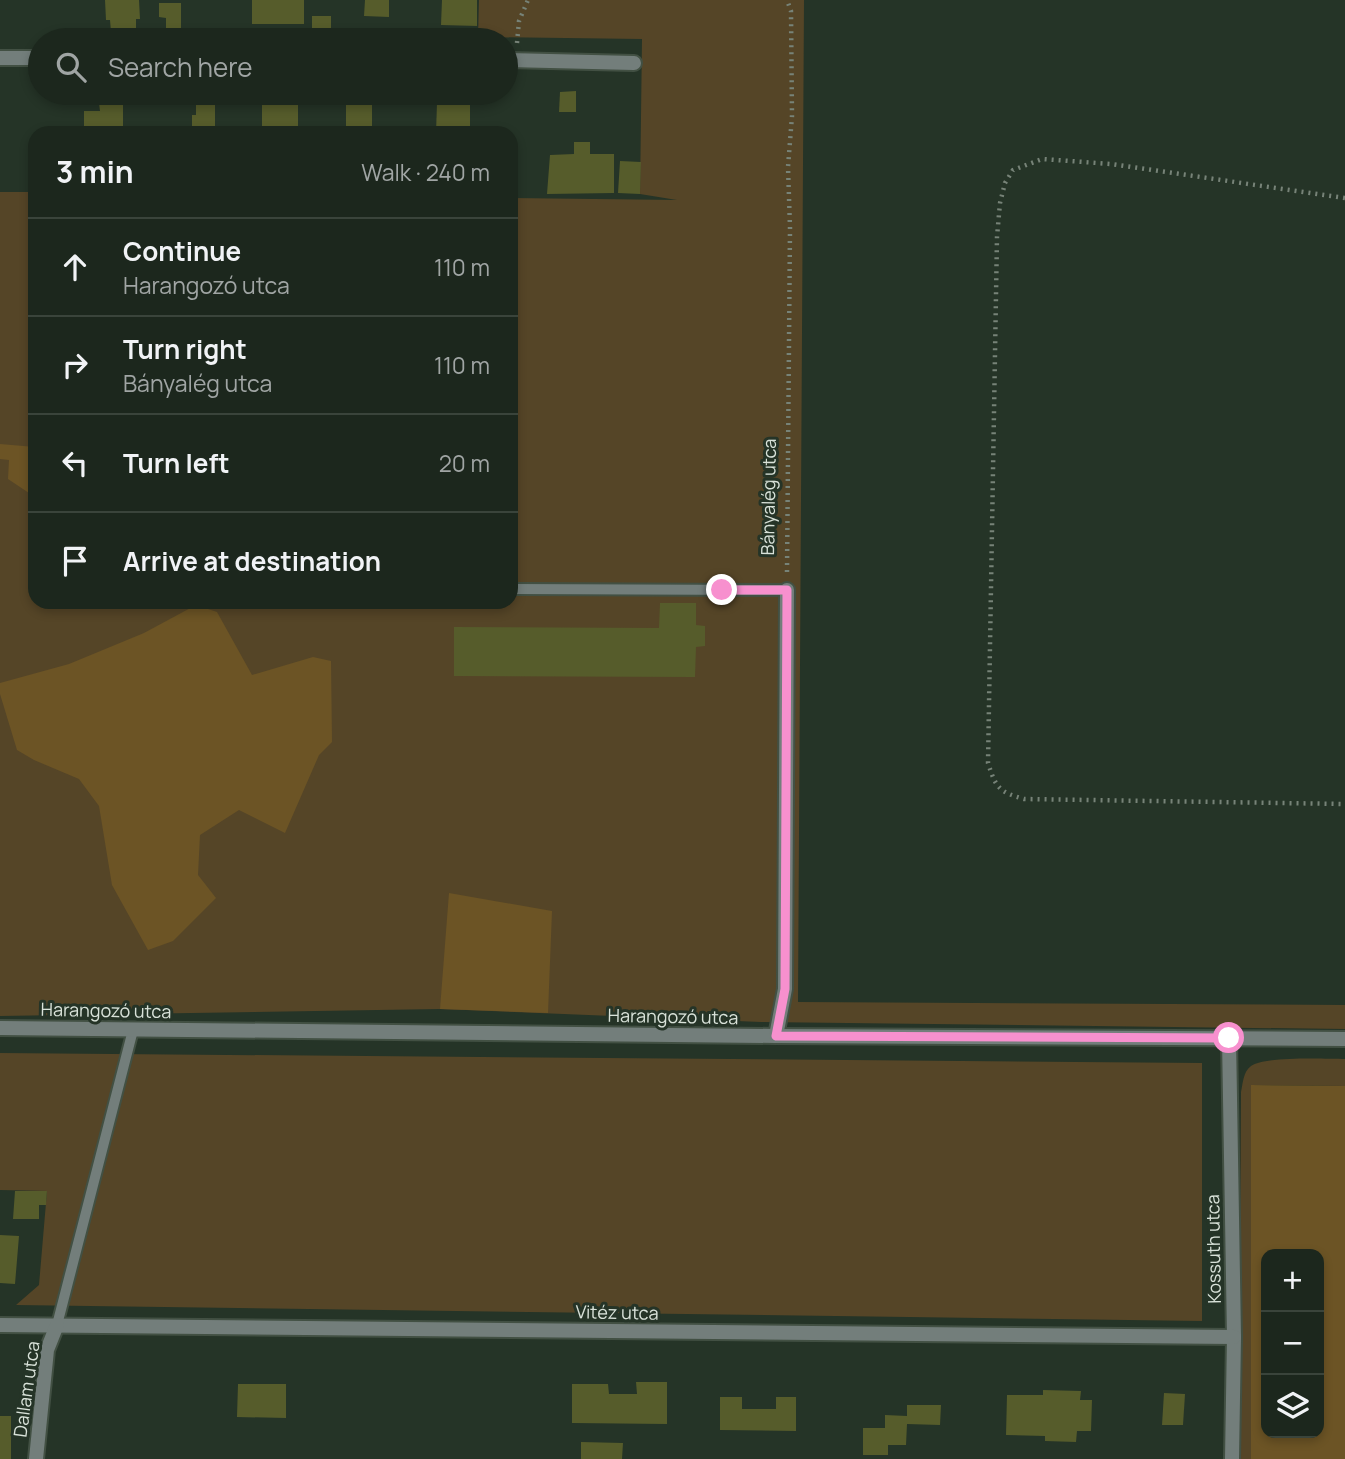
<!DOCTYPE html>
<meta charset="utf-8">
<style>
:root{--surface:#1c271d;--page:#29332a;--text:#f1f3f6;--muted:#a0a5a4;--line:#3a443b}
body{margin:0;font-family:Manrope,sans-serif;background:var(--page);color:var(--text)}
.controls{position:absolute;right:21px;bottom:21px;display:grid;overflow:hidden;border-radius:14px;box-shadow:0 4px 10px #0003}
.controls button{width:63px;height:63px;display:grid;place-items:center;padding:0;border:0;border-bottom:2px solid var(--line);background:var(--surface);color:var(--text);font:35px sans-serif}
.stop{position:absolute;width:21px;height:21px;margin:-16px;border:5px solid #f790ce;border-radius:50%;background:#fff}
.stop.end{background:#f790ce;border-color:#fff;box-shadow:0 2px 7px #0008}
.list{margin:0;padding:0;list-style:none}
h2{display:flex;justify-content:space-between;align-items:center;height:91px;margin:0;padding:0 28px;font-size:30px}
h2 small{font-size:23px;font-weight:400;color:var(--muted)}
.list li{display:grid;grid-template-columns:46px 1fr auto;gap:21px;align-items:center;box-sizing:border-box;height:98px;padding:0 28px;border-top:2px solid var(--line)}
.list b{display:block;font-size:26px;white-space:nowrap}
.list p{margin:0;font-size:23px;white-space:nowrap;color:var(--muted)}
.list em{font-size:23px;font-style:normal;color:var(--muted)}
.icon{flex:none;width:38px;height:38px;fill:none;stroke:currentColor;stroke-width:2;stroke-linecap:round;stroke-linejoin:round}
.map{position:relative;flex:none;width:1345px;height:1459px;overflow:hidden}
.search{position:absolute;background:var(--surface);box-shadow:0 4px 10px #0003;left:28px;top:28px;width:490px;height:77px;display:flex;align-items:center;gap:18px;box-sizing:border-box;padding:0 24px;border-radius:38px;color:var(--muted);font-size:26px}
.panel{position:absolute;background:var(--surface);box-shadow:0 4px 10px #0003;left:28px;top:126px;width:490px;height:483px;border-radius:21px}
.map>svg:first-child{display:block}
</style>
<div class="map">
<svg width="1345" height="1459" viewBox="0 0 1345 1459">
<rect width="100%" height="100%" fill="#253427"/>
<g fill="#554527">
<path d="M 479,0 L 804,0 L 798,1002 L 1345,1005 L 1345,1029 L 761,1022 L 440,1009 L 0,1016 L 0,450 L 35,450 L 35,602 L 511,602 L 511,198 L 677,200 L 640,194 L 642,39 L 478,37 Z"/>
<rect x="0" y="192" width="35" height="256"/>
<path d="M 0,1053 L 1202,1063 L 1202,1321 L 16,1305 L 39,1285 L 47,1191 L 0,1190 Z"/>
<path d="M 1345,1059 L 1345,1086 L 1251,1085 L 1251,1459 L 1239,1459 L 1241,1092 C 1243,1083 1243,1072 1251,1066 C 1266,1056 1325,1059 1345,1059 Z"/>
</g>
<g fill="#6c5425" fill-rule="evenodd">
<path d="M 0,444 L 35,447 L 35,497 L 8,479 L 9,460 L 0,459 Z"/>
<path d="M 196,605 L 217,612 L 252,675 L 313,657 L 331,661 L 332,742 L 319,755 L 285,833 L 239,810 L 200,835 L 198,875 L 216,898 L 173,941 L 148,950 L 112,885 L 99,806 L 79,779 L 34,760 L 17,750 L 0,694 L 0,683 L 69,664 L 144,633 Z"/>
<path d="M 449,893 L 552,911 L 548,1013 L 440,1009 Z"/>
<path d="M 1251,1085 L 1345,1086 L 1345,1459 L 1251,1459 ZM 1319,1254 L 1319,1433 L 1266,1433 L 1266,1254 Z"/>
</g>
<g fill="#565c2b">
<path d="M 105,0 L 139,0 L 140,19 L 136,19 L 136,31 L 111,32 L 110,20 L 106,20 Z"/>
<rect x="252" y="0" width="52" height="24"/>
<path d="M 365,0 L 389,0 L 389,17 L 364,16 Z"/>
<path d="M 442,0 L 477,0 L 477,26 L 441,25 Z"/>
<path d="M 159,3 L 181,3 L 181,35 L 166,35 L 166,18 L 159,17 Z"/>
<rect x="312" y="16" width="19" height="22"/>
<path d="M 576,91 L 576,112 L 559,112 L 560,92 Z"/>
<rect x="262" y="93" width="36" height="40"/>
<rect x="346" y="97" width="26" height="36"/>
<path d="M 196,100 L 215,100 L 215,132 L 192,132 L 192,115 L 196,115 Z"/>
<path d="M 99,103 L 123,103 L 123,133 L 84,133 L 84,111 L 100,111 Z"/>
<path d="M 437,103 L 470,104 L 470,133 L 436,133 Z"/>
<path d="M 574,142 L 590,142 L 590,154 L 614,154 L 614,193 L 547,194 L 550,155 L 574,154 Z"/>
<path d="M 620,161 L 641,162 L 640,194 L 618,193 Z"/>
<path d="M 660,603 L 696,603 L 696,625 L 705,626 L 705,646 L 696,647 L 695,677 L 454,676 L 454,627 L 659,628 Z"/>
<path d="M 15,1191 L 47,1191 L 46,1205 L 39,1205 L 39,1219 L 13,1219 Z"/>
<path d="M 0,1235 L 19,1236 L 15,1284 L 0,1283 Z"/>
<path d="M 636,1382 L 667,1382 L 667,1424 L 572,1423 L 572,1384 L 608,1384 L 609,1394 L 637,1394 Z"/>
<path d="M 238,1384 L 286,1384 L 286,1418 L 237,1417 Z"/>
<path d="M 1043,1390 L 1081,1391 L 1080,1400 L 1092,1400 L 1091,1431 L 1077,1431 L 1076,1442 L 1045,1441 L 1045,1436 L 1006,1435 L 1007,1395 L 1043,1395 Z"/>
<path d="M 1164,1393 L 1185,1394 L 1183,1425 L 1162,1425 Z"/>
<path d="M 720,1397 L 742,1397 L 742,1409 L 776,1409 L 776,1397 L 796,1397 L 796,1431 L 720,1430 Z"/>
<path d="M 907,1405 L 941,1405 L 940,1425 L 907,1424 L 906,1445 L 888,1445 L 888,1455 L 863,1455 L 863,1428 L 885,1428 L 885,1415 L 907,1416 Z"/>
<rect x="0" y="1416" width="11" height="43"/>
<path d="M 581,1442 L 623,1443 L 622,1459 L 581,1459 Z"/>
</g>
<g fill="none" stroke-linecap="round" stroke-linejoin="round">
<g stroke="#425043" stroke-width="14">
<g id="service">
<path d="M 511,589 L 787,590"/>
<path d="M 57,1325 L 133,1030"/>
</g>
</g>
<g stroke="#425043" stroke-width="18">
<g id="minor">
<path d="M 0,58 L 40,58"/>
<path d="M 506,60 L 634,63"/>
<path d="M 0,1028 L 776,1036 L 1345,1039"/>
<path d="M 776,1036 L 785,989 L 787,590"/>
<path d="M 1229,1038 L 1234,1337 L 1232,1459"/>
<path d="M 0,1325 L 1234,1337"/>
<path d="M 36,1459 L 47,1350 L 57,1325"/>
</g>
</g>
<g stroke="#778378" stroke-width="4.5" stroke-dasharray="2 5" stroke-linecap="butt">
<path d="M 517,43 L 519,21 L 528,0"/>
<path d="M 1345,198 L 1111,164 L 1042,159 L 1013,170 L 1005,183 L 1000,203 L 997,237 L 988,763 C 996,788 999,792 1024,799 L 1345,804"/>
<path d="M 787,572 L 790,228 L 788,167 L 792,116 L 791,11 L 787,0"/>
</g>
<use href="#service" stroke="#737e7b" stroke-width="10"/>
<use href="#minor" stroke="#737e7b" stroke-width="14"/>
</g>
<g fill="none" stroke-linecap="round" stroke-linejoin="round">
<path stroke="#f790ce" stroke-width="9" d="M 722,590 L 787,590 L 785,989 L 776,1036 L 1229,1038"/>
</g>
<g text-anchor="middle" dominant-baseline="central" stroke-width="6" stroke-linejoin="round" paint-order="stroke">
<g font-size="18" fill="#d9e2d9" stroke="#253427">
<text transform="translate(768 497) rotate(-89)">Bányalég utca</text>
<text transform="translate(106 1010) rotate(1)">Harangozó utca</text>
<text transform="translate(673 1016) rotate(1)">Harangozó utca</text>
<text transform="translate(1213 1249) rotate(-91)">Kossuth utca</text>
<text transform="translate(617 1312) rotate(1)">Vitéz utca</text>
<text transform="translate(26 1389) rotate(-82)">Dallam utca</text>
</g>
</g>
</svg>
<div class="controls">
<button>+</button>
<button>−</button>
<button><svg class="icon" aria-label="layers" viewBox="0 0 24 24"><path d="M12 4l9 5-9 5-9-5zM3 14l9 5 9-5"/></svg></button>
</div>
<div class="stop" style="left:1229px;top:1038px"></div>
<div class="stop end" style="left:722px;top:590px"></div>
<div class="search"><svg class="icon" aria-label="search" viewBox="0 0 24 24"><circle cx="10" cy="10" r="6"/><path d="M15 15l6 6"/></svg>Search here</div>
<section class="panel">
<h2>3 min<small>Walk · 240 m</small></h2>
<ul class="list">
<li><svg class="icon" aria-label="ahead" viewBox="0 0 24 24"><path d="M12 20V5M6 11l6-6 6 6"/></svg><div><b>Continue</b><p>Harangozó utca</p></div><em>110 m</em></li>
<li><svg class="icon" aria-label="right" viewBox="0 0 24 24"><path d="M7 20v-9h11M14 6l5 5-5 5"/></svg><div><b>Turn right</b><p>Bányalég utca</p></div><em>110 m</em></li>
<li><svg class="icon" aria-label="left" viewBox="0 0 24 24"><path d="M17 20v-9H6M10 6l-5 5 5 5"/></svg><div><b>Turn left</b></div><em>20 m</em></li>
<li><svg class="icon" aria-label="arrive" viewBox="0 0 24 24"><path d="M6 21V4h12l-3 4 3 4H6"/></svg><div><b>Arrive at destination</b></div></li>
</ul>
</section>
</div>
